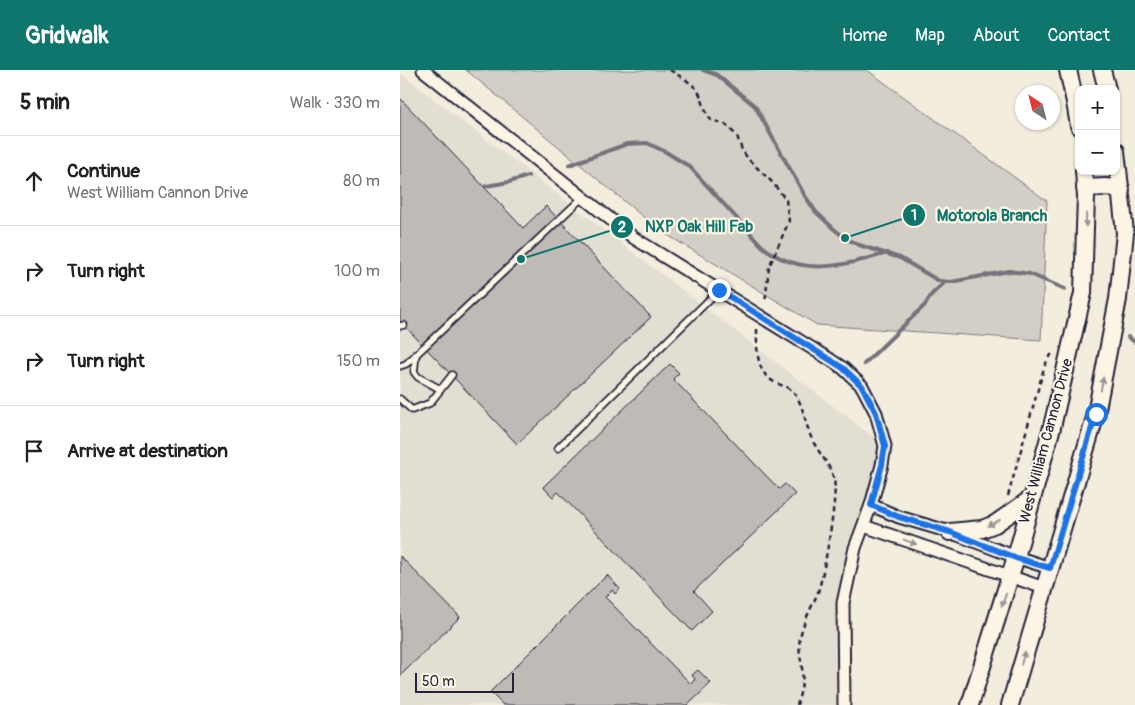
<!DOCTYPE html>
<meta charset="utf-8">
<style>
:root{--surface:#fff;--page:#f6f6f6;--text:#222;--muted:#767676;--line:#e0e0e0;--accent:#0f766e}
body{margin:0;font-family:Pangolin,sans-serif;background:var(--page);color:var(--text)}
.controls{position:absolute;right:15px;top:15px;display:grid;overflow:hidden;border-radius:10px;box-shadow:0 1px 4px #0004}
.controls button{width:45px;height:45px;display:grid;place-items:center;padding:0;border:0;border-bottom:1px solid var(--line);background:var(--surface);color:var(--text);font:25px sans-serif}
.compass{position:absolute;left:615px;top:15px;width:45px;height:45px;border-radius:50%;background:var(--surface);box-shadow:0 1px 4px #0004;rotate:325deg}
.scale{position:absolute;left:15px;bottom:12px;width:99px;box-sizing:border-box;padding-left:5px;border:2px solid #22223b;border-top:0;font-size:14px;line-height:18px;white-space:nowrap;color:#22223b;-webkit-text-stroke:4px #fcf5e5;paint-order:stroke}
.stop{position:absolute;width:15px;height:15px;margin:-11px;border:4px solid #1a73e8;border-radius:50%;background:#fff}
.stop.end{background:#1a73e8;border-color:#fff;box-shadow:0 1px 5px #0008}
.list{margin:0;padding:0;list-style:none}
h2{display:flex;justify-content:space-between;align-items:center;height:65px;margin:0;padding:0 20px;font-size:21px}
h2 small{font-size:16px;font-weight:400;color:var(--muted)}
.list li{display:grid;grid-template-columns:32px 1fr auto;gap:15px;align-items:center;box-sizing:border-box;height:90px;padding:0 20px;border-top:1px solid var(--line)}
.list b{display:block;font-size:19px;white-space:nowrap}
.list p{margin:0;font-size:16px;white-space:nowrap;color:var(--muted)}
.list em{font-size:16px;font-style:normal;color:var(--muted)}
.icon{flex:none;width:28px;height:28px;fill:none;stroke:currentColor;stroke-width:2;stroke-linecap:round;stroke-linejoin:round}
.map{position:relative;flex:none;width:735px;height:635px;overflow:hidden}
header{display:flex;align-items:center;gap:30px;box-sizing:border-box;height:70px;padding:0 25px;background:var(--accent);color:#fff}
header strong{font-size:24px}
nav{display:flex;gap:28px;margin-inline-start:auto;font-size:18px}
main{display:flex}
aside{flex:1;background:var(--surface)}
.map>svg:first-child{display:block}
</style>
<header>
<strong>Gridwalk</strong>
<nav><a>Home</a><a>Map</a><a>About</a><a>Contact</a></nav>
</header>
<main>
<aside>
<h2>5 min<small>Walk · 330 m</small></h2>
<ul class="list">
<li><svg class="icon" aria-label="ahead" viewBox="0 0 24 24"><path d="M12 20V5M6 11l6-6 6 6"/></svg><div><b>Continue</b><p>West William Cannon Drive</p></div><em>80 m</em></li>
<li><svg class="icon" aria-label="right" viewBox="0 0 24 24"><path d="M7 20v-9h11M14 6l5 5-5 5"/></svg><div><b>Turn right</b></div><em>100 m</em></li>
<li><svg class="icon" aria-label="right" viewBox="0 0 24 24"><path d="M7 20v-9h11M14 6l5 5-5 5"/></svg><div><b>Turn right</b></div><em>150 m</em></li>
<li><svg class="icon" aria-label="arrive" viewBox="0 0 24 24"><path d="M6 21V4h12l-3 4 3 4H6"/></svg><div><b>Arrive at destination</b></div></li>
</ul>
</aside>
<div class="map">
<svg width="735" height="635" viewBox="0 0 735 635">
<rect width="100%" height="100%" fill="#f3edde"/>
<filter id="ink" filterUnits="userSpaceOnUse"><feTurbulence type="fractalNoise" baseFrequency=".02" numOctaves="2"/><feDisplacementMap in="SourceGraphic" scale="10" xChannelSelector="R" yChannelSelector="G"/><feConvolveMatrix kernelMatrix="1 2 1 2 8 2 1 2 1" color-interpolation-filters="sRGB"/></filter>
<g filter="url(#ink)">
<path fill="#e3ded2" d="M 0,3 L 485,376 L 449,505 L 449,635 L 0,635 Z"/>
<path fill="#d4cfc6" stroke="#7b7880" d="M 66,0 L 467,0 L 647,131 L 641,270 L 417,255 L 259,160 Z"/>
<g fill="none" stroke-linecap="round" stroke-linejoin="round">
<g stroke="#75727b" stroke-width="4">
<path d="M 303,0 L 317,5 L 355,36 L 405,126 L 416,142 L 434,159 L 445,168 L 459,175 L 500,188 L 539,211 L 551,212 L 609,201 L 630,204 L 665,219"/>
<path d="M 169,95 L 227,74 L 247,73 L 266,82 L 290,97 L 362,176 C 400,208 444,196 487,183"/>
<path d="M 86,116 L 109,112 L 128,106"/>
<path d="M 728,267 L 735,272"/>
<path d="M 464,294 L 525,235 L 532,224 L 545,212"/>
</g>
</g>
<g fill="#bfbab6" stroke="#22223b">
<path d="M 0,28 L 123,158 L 146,136 L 251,247 L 117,374 L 0,251 Z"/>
<path d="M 270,294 L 279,303 L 273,309 L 379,419 L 385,414 L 395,424 L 294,521 L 312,541 L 292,561 L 158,422 L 153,427 L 143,417 Z"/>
<path d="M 0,486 L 60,547 L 0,606 Z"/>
<path d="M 207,505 L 220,519 L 215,524 L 212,520 L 205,527 L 291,614 L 295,609 L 292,605 L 298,600 L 311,613 L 288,635 L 103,635 L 90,622 Z"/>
</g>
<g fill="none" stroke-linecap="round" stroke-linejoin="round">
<g stroke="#22223b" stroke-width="9">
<g id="lane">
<path d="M 0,256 L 4,255"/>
<path d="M 16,284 L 14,302 L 18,307 L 40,319"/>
<path d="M 0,296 L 6,294 L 183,127"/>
<path d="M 0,329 L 12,340 L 30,333 L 52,305"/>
<path d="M 158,378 L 319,220"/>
</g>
</g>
<g stroke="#22223b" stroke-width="15">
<g id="street">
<path d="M 23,0 L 234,168 L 426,287 L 443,298 L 462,316 L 476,343 L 485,376 L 482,395 L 471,435 L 455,478 L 443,533 L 444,635"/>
<path d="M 471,435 L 499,447 L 550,462 L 616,487 L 650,498"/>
<path d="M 464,456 L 644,518"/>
</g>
</g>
<g stroke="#22223b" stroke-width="20">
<g id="secondary">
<path d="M 668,0 L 675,32 L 679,56"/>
<path d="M 702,0 L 707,19"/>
<path d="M 685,118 L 705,117 L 721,119"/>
<path d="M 550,462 L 582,459 L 595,454 L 632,428"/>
<path d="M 570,635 L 616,487 L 652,357 L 683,223 L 686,126 L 684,101"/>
<path d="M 610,635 L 696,344 L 718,229 L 725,163 L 716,81"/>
</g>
</g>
<g stroke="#22223b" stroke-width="2.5" stroke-dasharray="5 4" stroke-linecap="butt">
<path d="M 270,0 C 280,7 295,13 300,25 C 305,36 303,39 311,50 L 325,54 L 337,66 L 342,80 L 349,90 L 373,113 L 386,130 L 389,151 L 369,197 L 365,233"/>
<path d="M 357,259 C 357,279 355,303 376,313 C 384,317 389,316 395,324 C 404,337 405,353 411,367 C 417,382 430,393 434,410 C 438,426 424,504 418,522 C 412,537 403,552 400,568 C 398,578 401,588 402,598 C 404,611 400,623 397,635"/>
<path d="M 608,426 L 644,298 L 647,291 L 653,282"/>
</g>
<use href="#lane" stroke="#fcf5e5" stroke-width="5.5"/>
<use href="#street" stroke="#fcf5e5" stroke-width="11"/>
<use href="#secondary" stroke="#fcf5e5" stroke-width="16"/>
</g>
<defs><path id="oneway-solid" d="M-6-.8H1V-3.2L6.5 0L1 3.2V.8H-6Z" transform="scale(1.25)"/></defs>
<g fill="#9a9698">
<use href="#oneway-solid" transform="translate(686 150) rotate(92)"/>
<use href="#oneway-solid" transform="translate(702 314) rotate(-79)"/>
<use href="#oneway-solid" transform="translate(594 453) rotate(152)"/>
<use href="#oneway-solid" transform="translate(510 472) rotate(20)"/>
<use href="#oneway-solid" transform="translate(604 530) rotate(108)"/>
<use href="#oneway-solid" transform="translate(623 588) rotate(-74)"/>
</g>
</g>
<g fill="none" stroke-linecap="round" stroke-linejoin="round" filter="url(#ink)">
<path stroke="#1a73e8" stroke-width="6" d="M 319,220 L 443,298 L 462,316 L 476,343 L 485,376 L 482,395 L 471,435 L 499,447 L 550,462 L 616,488 L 650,498 L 696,344"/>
</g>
<g text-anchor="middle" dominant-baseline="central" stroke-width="4.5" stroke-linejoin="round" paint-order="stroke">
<g font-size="15" fill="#22223b" stroke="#fcf5e5">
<text transform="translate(646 371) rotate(-75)">West William Cannon Drive</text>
</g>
</g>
<path fill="none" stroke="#0f766e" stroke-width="2" d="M445 168L514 145M121 189L222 157"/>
<g fill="#0f766e" stroke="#fcf5e5" stroke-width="2">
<circle cx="445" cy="168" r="5"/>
<circle cx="121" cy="189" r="5"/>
<circle cx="514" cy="145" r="12"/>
<circle cx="222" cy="157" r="12"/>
</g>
<g font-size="15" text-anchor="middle" font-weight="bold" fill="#fff">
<text x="514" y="150">1</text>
<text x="222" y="162">2</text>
</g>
<g font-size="16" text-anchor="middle" font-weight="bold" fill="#0f766e" stroke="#fcf5e5" stroke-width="4.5" stroke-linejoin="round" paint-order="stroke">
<text x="592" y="151">Motorola Branch</text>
<text x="299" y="162">NXP Oak Hill Fab</text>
</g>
</svg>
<div class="controls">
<button>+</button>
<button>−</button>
</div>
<svg class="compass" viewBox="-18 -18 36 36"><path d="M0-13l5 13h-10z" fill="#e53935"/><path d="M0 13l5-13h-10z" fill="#767676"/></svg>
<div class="scale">50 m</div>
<div class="stop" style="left:696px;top:344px"></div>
<div class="stop end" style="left:319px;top:220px"></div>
</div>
</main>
